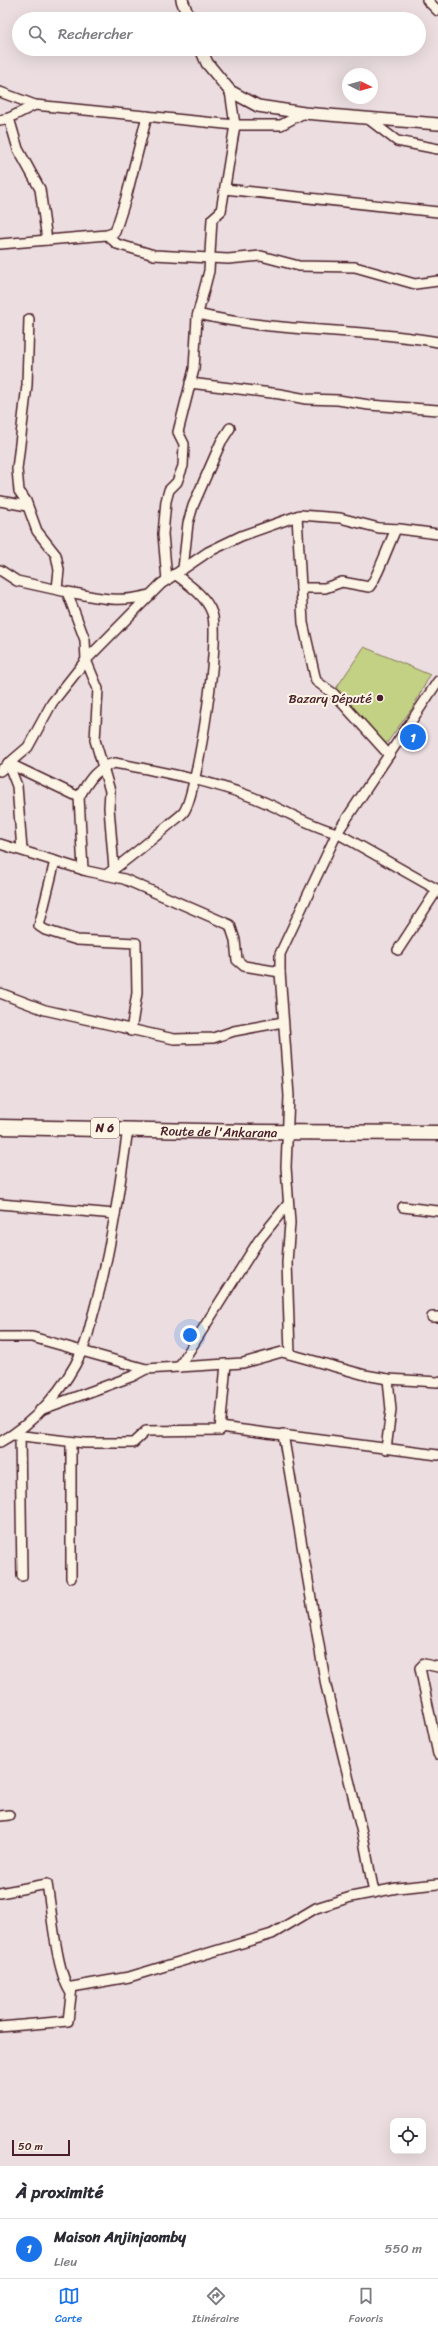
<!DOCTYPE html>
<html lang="fr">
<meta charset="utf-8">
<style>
:root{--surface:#fff;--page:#f7f7f7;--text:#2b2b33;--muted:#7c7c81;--line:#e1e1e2;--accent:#1a73e8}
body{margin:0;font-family:Sriracha,sans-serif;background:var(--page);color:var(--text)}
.controls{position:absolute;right:12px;bottom:12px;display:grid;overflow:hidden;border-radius:8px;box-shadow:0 4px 16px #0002}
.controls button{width:36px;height:36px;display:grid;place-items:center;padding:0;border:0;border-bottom:1px solid var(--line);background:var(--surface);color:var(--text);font:20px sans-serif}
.compass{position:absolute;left:342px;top:68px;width:36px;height:36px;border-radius:50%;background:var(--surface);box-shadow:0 4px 16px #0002;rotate:95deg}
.scale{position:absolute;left:12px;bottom:10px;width:58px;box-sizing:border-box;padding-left:4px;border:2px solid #4a1f2b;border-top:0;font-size:11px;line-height:14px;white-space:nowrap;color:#4a1f2b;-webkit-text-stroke:3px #fcf5e5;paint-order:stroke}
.you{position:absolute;left:190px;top:1335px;width:14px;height:14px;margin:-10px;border:3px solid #fff;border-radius:50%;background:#1a73e8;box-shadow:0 0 0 6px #1a73e833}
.badge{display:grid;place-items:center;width:26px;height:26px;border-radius:50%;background:var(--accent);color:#fff;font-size:13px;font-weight:700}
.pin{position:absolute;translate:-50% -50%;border:2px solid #fff;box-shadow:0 1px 4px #0006}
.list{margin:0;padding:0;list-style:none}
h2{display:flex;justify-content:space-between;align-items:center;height:52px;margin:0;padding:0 16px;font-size:17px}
h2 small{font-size:13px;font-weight:400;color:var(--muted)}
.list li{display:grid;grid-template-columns:26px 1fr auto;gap:12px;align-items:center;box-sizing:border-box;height:60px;padding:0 16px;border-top:1px solid var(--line)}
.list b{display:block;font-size:15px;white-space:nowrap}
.list p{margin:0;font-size:13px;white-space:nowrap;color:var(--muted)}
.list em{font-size:13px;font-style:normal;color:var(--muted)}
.icon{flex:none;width:22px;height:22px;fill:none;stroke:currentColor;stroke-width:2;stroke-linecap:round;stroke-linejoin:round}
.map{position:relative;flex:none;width:438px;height:2166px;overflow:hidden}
.search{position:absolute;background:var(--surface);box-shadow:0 4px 16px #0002;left:12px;right:12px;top:12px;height:44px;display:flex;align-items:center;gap:10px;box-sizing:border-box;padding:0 14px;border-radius:22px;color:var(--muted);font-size:15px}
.sheet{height:112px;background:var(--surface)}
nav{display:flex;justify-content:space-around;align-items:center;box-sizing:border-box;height:56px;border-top:1px solid var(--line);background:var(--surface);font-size:11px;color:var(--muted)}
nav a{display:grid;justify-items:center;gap:2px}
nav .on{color:var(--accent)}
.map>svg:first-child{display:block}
</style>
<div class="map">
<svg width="438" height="2166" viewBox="0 0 438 2166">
<rect width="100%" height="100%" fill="#ecdee0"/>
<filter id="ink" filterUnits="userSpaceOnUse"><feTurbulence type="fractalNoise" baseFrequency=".025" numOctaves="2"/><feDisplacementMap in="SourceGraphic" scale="8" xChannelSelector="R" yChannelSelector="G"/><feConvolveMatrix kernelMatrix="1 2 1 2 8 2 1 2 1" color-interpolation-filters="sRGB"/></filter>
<g filter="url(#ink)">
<path fill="#c3d184" stroke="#867858" d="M 364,647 L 430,675 L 413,707 L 386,744 L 335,690 Z"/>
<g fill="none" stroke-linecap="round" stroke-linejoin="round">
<g stroke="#4a1f2b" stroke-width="12">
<g id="minor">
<path d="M 427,0 L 438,11"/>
<path d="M 0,92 L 35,105 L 235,125 L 281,125 L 304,113"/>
<path d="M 9,118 L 18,149 L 40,189 L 47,240"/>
<path d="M 367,118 L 397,141 L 438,149"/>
<path d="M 0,120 L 9,118 L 35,105"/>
<path d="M 225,189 L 438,212"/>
<path d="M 107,235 L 117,244 L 154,255 L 228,259 L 261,256 L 299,266 L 355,267 L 415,284 L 438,281"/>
<path d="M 0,244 L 107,235 L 115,232 L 126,198 L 147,116"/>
<path d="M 198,314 C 276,333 359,328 438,342"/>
<path d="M 29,319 L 27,385 L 17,469 L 19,491 L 26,501 L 37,531 L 56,555 L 59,570 L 57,589"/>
<path d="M 190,383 L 280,394 L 306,399 L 338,400 L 369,405 L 438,410"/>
<path d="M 0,501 L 27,506"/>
<path d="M 297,516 L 303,623 L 316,681 L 334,694 L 389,755"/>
<path d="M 183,569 L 188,523 L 193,506 L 221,442 L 230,428"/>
<path d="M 0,570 L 17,581 L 67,592 L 85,640 L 86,660 L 98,689 L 95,740 L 110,791 L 109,808 L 114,869"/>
<path d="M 167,580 L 163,534 L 166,501 L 169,490 L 177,482 L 183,466 L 184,444 L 178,432 L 194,369 L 197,317 L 209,271 L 212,219 L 221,211 L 235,125 L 230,91"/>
<path d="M 301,588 L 325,588 L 342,582 L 369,587 C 375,583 391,539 396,529"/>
<path d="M 67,592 C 99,597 117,604 149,595"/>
<path d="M 438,681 L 337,833 L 438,890"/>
<path d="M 8,763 L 79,797 L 83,870"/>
<path d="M 8,763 L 17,786 L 22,850"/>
<path d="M 0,771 L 28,747 L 52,703 L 86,660 L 161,584 L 208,552 L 241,536 L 300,515 L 340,518 L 379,528 L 400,529 L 438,534"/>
<path d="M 79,797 C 88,782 96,767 115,763 C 162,772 208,780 252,797 C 281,808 307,825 337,833 L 280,954 L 280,972 L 289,1096 L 286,1167 L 290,1223 L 287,1262 L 290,1354"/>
<path d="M 0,844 L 87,871 L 124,879 L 230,925 L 235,940 L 237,960 L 244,966 L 280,972"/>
<path d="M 55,861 L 39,926 L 45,930 L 77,940 L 136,943 L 137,993 L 131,1031"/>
<path d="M 106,875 C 128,859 149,842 170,824 C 174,820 183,815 185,810 C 198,786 221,637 212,613 C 206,596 189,585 175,574"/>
<path d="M 398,950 L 437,890"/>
<path d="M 0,993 L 45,1010 L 174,1039 L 213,1038 L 234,1031 L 283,1022"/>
<path d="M 0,1204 L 115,1214"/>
<path d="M 403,1207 L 438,1211"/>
<path d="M 432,1317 L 438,1317"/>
<path d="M 0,1337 L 32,1337 L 146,1369"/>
<path d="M 179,1367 L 259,1240 L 288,1204"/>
<path d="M 40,1410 L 133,1376 L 146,1369 L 243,1363 L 282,1352 L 365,1375 L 388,1379 L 438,1382"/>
<path d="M 220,1427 L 438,1455"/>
<path d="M 283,1434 L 326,1686 L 364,1841 L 374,1893"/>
<path d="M 14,1435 L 85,1443 L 133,1443 L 146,1431 L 220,1430 L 226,1364"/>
<path d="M 20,1435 L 22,1576"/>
<path d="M 0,1442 C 34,1424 66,1387 82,1351 C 88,1339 90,1324 94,1311 C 111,1251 119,1190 128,1129"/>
<path d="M 71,1442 L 71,1578"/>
<path d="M 386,1449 L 391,1410 L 388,1379"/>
<path d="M 438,1667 L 424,1664 L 420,1668 L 438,1754"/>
<path d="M 0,1816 L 9,1815"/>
<path d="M 0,1893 L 47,1884 C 52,1911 56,1972 71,1993"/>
<path d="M 0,2027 L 68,2021 L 72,1987 L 129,1977 L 272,1934 L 316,1908 L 351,1897 L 397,1888 L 438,1884"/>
</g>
</g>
<g stroke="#4a1f2b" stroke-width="14">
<g id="tertiary">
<path d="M 182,0 L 189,19"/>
<path d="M 201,49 L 207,63 L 230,91 L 258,106 L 304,113 L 438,124"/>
</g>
</g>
<g stroke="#4a1f2b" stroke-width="17">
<g id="primary">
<path id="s1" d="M 0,1127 L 251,1132 L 438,1133"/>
</g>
</g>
<use href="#minor" stroke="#fcf5e5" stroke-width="9"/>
<use href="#tertiary" stroke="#fcf5e5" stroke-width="11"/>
<use href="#primary" stroke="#fcf5e5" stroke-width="14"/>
</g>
</g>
<circle fill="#4a1f2b" stroke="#fcf5e5" stroke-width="1.5" cx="380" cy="698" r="4"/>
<g text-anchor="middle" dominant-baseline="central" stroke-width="4" stroke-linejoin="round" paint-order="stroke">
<rect fill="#fcf5e5" stroke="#7f5f63" stroke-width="1" x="91" y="1118" width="28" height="20" rx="3"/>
<g font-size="12" font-weight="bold" fill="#4a1f2b">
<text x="105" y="1128">N 6</text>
</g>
<g font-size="13" fill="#4a1f2b" stroke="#fcf5e5" text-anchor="end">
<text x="372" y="698">Bazary Député</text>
</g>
<g font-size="13" fill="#4a1f2b" stroke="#fcf5e5">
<text stroke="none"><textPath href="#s1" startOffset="219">Route de l'Ankarana</textPath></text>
</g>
</g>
</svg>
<div class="controls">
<button><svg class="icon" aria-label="locate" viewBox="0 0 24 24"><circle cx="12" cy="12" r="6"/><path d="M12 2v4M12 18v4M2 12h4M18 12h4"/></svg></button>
</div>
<svg class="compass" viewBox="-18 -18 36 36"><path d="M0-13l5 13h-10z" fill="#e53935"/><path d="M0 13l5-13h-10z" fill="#7c7c81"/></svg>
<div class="scale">50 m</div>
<div class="you"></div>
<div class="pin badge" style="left:413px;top:737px">1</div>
<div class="search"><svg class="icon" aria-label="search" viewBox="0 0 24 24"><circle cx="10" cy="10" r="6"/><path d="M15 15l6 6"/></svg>Rechercher</div>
</div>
<section class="sheet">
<h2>À proximité<small></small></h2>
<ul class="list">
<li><span class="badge">1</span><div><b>Maison Anjinjaomby</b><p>Lieu</p></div><em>550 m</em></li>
</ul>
</section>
<nav>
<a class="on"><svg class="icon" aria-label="map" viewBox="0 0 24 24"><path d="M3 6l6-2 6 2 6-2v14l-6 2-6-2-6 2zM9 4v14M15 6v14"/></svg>Carte</a>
<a><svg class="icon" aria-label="directions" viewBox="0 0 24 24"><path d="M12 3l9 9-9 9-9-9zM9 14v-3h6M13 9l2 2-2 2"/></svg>Itinéraire</a>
<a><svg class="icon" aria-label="saved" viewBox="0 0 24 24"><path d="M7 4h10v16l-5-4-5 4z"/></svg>Favoris</a>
</nav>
